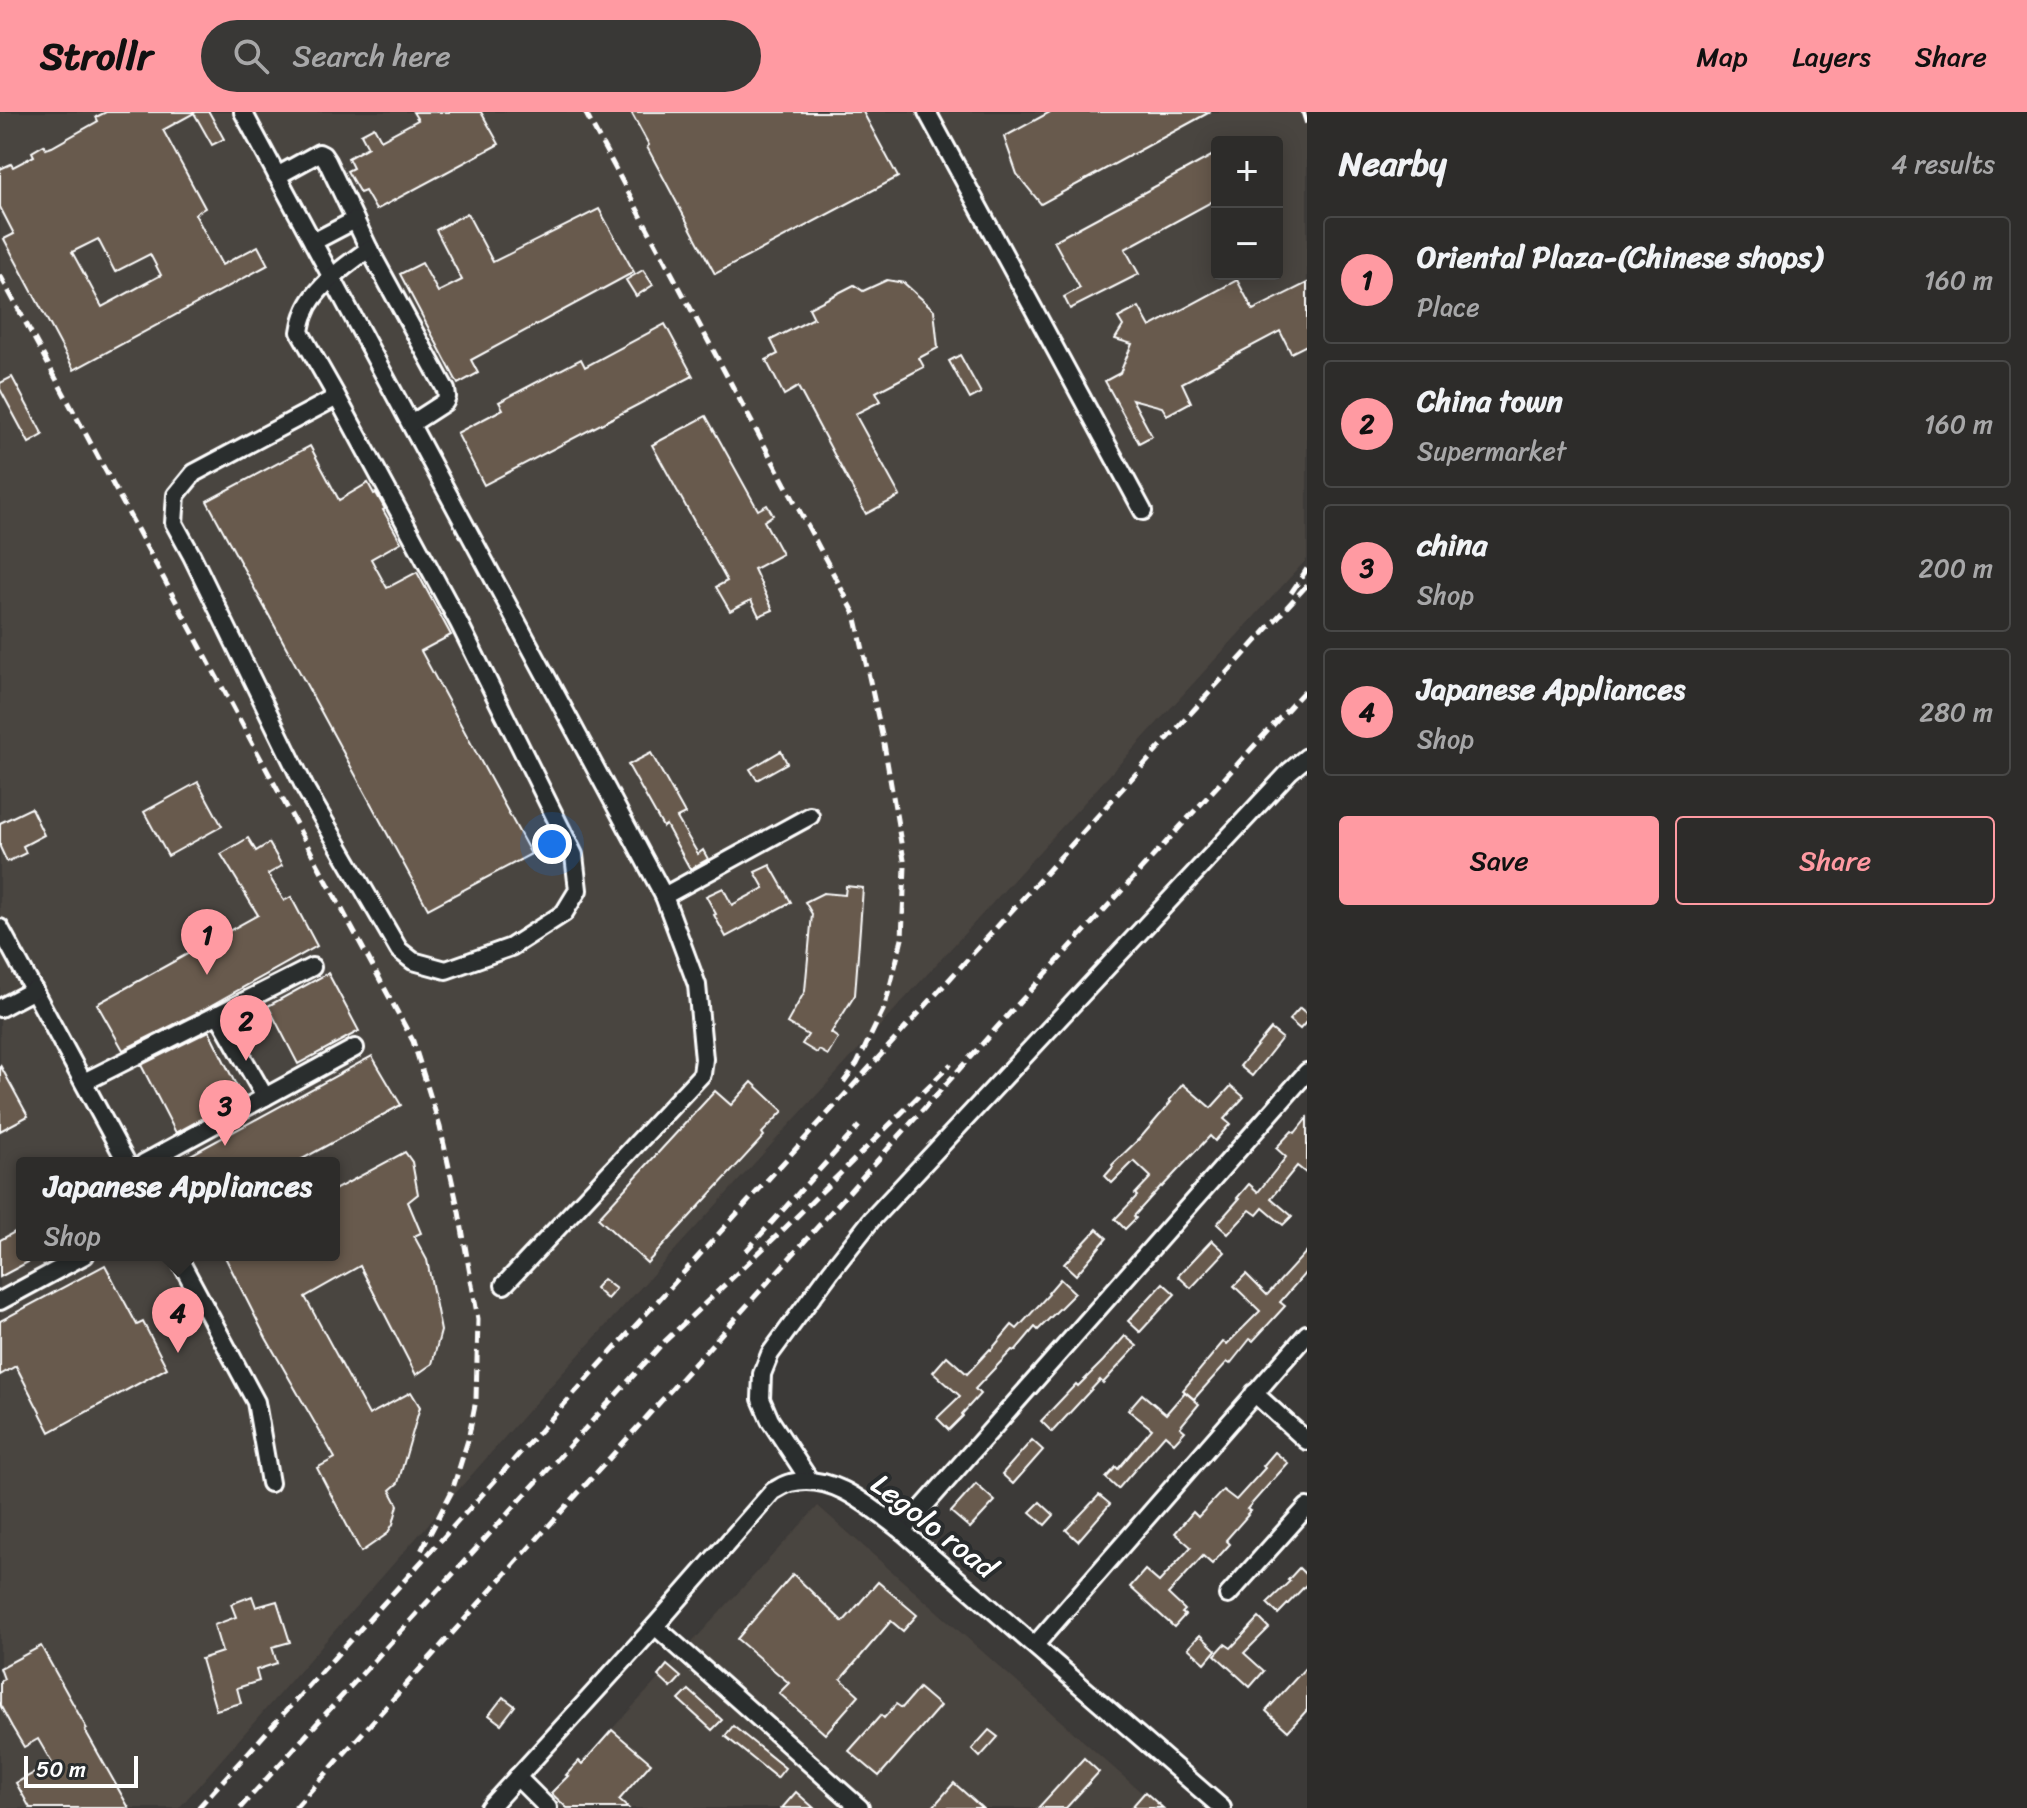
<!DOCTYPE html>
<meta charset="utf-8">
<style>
:root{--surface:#2d2c2a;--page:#393836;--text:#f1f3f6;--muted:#a7a7a8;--line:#484847;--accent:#ff9aa2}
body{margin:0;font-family:Sriracha,sans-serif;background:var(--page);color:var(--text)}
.controls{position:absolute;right:24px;top:24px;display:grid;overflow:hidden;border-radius:8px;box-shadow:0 4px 20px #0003}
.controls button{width:72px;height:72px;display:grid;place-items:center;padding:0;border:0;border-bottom:2px solid var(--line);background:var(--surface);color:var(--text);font:40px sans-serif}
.scale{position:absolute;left:24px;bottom:20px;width:114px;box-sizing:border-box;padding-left:8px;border:4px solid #fff;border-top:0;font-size:22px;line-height:28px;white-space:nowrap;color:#fff;-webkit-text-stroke:6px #2a2d2e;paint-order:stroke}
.you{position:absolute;left:552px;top:732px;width:28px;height:28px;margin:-20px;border:6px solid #fff;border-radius:50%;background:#1a73e8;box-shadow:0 0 0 12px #1a73e833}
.badge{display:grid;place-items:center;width:52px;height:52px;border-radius:50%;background:var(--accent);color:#111;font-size:26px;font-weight:700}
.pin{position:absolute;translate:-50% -66px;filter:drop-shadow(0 2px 4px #0008)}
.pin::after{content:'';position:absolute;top:42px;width:28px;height:24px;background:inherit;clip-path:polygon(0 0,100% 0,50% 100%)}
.popup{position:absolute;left:16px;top:1045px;width:324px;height:104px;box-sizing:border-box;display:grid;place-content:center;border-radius:8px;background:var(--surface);filter:drop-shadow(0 2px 6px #0005);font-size:26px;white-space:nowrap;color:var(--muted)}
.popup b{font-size:30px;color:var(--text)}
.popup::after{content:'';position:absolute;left:50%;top:100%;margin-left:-16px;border:16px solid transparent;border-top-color:var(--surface)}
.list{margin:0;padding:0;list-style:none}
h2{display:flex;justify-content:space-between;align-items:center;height:104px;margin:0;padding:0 32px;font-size:34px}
h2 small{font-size:26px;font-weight:400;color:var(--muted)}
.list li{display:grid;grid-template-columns:52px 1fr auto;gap:24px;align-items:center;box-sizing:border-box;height:128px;margin:0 16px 16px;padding:0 16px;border:2px solid var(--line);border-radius:8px}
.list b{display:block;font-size:30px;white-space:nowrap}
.list p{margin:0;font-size:26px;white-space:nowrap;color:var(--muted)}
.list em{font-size:26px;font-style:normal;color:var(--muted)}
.actions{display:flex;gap:16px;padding:24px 32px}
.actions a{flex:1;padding:18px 0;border:2px solid var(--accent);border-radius:8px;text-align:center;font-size:28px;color:var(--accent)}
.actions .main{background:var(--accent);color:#111}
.icon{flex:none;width:44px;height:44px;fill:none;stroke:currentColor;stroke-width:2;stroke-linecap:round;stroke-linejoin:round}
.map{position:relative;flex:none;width:1307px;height:1696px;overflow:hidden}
header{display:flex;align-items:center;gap:48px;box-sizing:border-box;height:112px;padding:0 40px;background:var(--accent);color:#111}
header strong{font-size:38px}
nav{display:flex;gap:44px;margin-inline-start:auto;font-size:28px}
.search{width:560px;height:72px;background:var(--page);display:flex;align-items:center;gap:20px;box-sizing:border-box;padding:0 28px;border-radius:44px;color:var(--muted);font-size:30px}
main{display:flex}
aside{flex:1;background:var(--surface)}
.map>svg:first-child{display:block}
</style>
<header>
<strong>Strollr</strong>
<div class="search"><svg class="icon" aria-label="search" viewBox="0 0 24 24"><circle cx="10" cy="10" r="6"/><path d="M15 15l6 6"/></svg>Search here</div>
<nav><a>Map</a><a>Layers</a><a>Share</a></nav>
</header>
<main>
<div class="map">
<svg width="1307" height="1696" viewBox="0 0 1307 1696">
<rect width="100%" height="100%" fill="#3c3a38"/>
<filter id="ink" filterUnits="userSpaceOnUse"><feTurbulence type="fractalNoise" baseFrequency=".0125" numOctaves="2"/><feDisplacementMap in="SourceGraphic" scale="16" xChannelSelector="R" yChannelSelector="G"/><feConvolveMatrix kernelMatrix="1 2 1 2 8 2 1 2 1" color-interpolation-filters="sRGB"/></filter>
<g filter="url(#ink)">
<g fill="#49443f" fill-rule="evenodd">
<path d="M 0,0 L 1307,0 L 1307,447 L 526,1301 L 179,1696 L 0,1696 ZM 1217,30 L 1277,30 L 1277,162 L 1217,162 ZM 22,1051 L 334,1051 L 334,1143 L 22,1143 Z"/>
<path d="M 818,1394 L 1159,1696 L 539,1696 Z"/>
</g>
<g fill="#675a4e" stroke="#fff" stroke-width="2" fill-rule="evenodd">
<path d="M 106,0 L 209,0 L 224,27 L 212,33 L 194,1 L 163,18 L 205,96 L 195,102 L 222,153 L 258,134 L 268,153 L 74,258 L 4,127 L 14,122 L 0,95 L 0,57 L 11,52 L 13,55 L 34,44 L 32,40 L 44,33 L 46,37 L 52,35 L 98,9 L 96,5 ZM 98,127 L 115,160 L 150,142 L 161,163 L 102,195 L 72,140 Z"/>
<path d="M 413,0 L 481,0 L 499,32 L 376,98 L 365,79 L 360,81 L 347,59 L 353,56 L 348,46 L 368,35 L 361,22 L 374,15 L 381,28 L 418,8 Z"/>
<path d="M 631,0 L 863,0 L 898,65 L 715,162 L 647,35 L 649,33 Z"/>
<path d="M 1050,0 L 1210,0 L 1041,92 L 1017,62 L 1004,25 Z"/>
<path d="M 1217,41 L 1217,87 L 1125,137 L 1139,162 L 1070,197 L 1064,185 L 1080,176 L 1054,129 Z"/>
<path d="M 599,97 L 634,160 L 471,248 L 478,261 L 458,272 L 400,162 L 422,151 L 438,180 L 462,168 L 436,118 L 467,101 L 493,150 Z"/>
<path d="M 643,158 L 653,173 L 636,184 L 626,168 Z"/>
<path d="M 887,168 L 904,171 L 934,198 L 938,236 L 919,246 L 924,255 L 876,280 L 881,289 L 855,302 L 900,384 L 866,402 L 798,275 L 784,283 L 766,248 L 778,242 L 771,228 L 814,206 L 809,196 L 854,173 L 863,179 Z"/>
<path d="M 1237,168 L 1253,198 L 1307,171 L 1307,233 L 1291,241 L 1280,219 L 1182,271 L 1191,290 L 1167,303 L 1162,295 L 1132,287 L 1152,324 L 1139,331 L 1105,269 L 1120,261 L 1132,232 L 1115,227 L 1123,214 L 1118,206 L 1139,195 L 1150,215 Z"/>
<path d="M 665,212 L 693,264 L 484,373 L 457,321 L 503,297 L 499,290 L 581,247 L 585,255 Z"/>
<path d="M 960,243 L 981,281 L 970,287 L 949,249 Z"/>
<path d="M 12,265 L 43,323 L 29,331 L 0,277 L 0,271 Z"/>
<path d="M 706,304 L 758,398 L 767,393 L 773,403 L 764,409 L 782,442 L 754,457 L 773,498 L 759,504 L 751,488 L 730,499 L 716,475 L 727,469 L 652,333 Z"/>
<path d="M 310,334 L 339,388 L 368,371 L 374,382 L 376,381 L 385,397 L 383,398 L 401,430 L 371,447 L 387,476 L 417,460 L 451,523 L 421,539 L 531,742 L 428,797 L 207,389 Z"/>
<path d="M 781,639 L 787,651 L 757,668 L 750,657 Z"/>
<path d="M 651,641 L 685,702 L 677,706 L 698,742 L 703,738 L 708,747 L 690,757 L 666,713 L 663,715 L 628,653 Z"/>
<path d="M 198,670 L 222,714 L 168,744 L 144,700 Z"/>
<path d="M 31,696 L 44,723 L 23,734 L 26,741 L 7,750 L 0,735 L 0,711 Z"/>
<path d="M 248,726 L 256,739 L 269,731 L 282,754 L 268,762 L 284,789 L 291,785 L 317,834 L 199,900 L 123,938 L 97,892 L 258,803 L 221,742 Z"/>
<path d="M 770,753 L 791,790 L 726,825 L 714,803 L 716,802 L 706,784 L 723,776 L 732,793 L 764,776 L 755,760 Z"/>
<path d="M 846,774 L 863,776 L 855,883 L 831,921 L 838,926 L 828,943 L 819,938 L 817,941 L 802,932 L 808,923 L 787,911 L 805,879 L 812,802 L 805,790 L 823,781 L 845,783 Z"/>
<path d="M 328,861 L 359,919 L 298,952 L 268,894 Z"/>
<path d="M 1300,896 L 1307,902 L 1307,909 L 1300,917 L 1289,908 Z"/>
<path d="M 1271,917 L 1282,926 L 1252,964 L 1240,954 Z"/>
<path d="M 209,919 L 242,985 L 176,1021 L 141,953 Z"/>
<path d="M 372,944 L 401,993 L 295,1051 L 176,1051 Z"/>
<path d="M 0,953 L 28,1004 L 0,1019 Z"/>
<path d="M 752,970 L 783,999 L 762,1021 L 764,1024 L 647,1151 L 598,1106 L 715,979 L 731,993 Z"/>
<path d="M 1183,972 L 1211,996 L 1231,974 L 1244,985 L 1224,1007 L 1230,1012 L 1215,1029 L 1210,1024 L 1162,1075 L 1161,1074 L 1134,1104 L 1136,1106 L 1125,1117 L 1115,1107 L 1137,1084 L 1135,1082 L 1151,1065 L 1134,1049 L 1112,1071 L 1105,1064 L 1113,1055 L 1112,1053 L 1142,1024 L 1171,990 L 1169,989 Z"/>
<path d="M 1307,1006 L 1307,1062 L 1297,1054 L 1271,1086 L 1292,1104 L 1283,1113 L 1263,1096 L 1257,1103 L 1250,1098 L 1228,1122 L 1217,1112 L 1239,1087 L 1237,1086 L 1249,1072 L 1258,1080 L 1286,1045 L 1276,1036 L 1292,1019 L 1295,1021 Z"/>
<path d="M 405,1040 L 412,1050 L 418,1082 L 408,1090 L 421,1121 L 414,1124 L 427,1148 L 441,1219 L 432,1252 L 416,1263 L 360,1154 L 305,1185 L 369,1303 L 411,1280 L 420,1295 L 398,1371 L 390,1378 L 398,1393 L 393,1412 L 387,1422 L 361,1440 L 317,1356 L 335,1346 L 266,1226 L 224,1143 L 334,1143 L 334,1078 Z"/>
<path d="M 22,1116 L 22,1143 L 41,1143 L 0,1165 L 0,1128 Z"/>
<path d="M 1097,1117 L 1107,1126 L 1076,1163 L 1064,1152 Z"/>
<path d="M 1212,1128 L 1225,1140 L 1191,1176 L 1178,1164 Z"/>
<path d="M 1307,1139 L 1307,1159 L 1280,1190 L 1285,1194 L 1264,1217 L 1253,1229 L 1250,1227 L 1230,1252 L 1227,1250 L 1194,1287 L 1183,1278 L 1223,1230 L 1227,1232 L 1260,1199 L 1234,1174 L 1246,1162 L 1267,1183 Z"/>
<path d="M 105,1153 L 137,1213 L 143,1210 L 167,1256 L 50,1320 L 16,1254 L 0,1263 L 0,1209 Z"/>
<path d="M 603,1167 L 616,1177 L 607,1187 L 595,1176 Z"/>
<path d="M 1060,1167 L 1075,1181 L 1038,1218 L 1035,1215 L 1015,1239 L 1012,1238 L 975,1277 L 980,1282 L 962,1302 L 963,1304 L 949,1318 L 937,1306 L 960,1284 L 933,1260 L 947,1244 L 967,1262 L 990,1237 L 991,1238 L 1012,1213 L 1017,1217 L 1049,1182 L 1048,1181 Z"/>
<path d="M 1163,1171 L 1175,1182 L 1140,1220 L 1128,1209 Z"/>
<path d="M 1125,1224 L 1137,1234 L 1103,1271 L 1100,1268 L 1052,1320 L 1041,1309 L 1076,1272 L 1078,1274 L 1103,1249 Z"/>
<path d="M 1185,1280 L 1199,1292 L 1180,1315 L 1185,1319 L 1174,1331 L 1165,1323 L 1118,1377 L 1106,1366 L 1116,1355 L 1118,1357 L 1152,1317 L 1128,1298 L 1142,1282 L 1166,1302 Z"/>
<path d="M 1032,1328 L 1043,1338 L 1013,1372 L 1002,1362 Z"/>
<path d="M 1275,1340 L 1288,1351 L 1247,1397 L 1250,1399 L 1247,1402 L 1248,1403 L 1226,1428 L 1230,1432 L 1212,1452 L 1203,1444 L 1168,1482 L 1185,1498 L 1182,1501 L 1185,1503 L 1174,1515 L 1130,1475 L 1145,1458 L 1159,1470 L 1191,1435 L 1175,1421 L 1193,1400 L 1198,1405 L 1223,1378 L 1236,1388 L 1265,1356 L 1263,1354 Z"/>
<path d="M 976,1372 L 995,1389 L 970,1416 L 951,1400 Z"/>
<path d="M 1099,1383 L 1110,1392 L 1078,1429 L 1066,1418 Z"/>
<path d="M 1040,1390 L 1054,1403 L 1045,1413 L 1030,1400 Z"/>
<path d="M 1299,1456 L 1307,1464 L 1307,1472 L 1278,1502 L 1267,1491 L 1290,1469 L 1288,1468 Z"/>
<path d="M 793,1462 L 843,1510 L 878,1470 L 917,1503 L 903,1519 L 891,1509 L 841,1567 L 859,1583 L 825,1622 L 779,1581 L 789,1571 L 737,1527 Z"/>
<path d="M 252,1484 L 256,1495 L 277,1489 L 290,1530 L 272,1535 L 277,1551 L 256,1558 L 259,1569 L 237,1576 L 241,1591 L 216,1598 L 201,1547 L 222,1540 L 214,1513 L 236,1505 L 231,1492 Z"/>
<path d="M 1259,1506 L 1269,1516 L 1244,1541 L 1264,1559 L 1250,1575 L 1215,1543 L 1225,1532 L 1231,1536 Z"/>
<path d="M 1200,1523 L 1216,1538 L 1205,1551 L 1188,1536 Z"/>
<path d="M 41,1534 L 87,1617 L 85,1618 L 129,1696 L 30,1696 L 16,1671 L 52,1651 L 38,1627 L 24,1635 L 12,1615 L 0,1593 L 0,1569 L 4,1567 L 0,1556 Z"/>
<path d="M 667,1553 L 681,1565 L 671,1576 L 658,1564 Z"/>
<path d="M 1307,1554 L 1307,1598 L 1288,1619 L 1266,1599 Z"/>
<path d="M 919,1576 L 940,1594 L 879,1664 L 849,1639 L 881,1603 L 884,1606 L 896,1592 L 902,1596 Z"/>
<path d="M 689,1578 L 722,1608 L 712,1618 L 679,1588 Z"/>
<path d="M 503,1585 L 515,1594 L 501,1612 L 489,1603 Z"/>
<path d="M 733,1614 L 785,1656 L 777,1666 L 725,1624 Z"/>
<path d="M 612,1618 L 651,1651 L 619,1688 L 628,1696 L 567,1696 L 551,1681 L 568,1664 L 566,1663 L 579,1649 L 582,1652 Z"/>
<path d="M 989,1618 L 998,1625 L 980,1645 L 972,1637 Z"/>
<path d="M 1084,1646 L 1099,1660 L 1066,1696 L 1038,1696 Z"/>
<path d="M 954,1671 L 982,1696 L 932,1696 Z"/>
<path d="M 796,1680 L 814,1696 L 782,1696 Z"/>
<path d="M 1145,1680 L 1163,1696 L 1131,1696 Z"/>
</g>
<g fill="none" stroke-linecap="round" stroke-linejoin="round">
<g stroke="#fff" stroke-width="22">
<g id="minor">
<path d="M 243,0 L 664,784 L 697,873 L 704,947 L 702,962 L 504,1173"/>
<path d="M 927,0 L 1143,399"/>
<path d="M 277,64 L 319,41 L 323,43 L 327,49 L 369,137 L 446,278 L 447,285 L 445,290 L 411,312"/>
<path d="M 313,130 L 355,108"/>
<path d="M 337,285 L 194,361 L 176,383 L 174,411 L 192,444 L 305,676 L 399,838 L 413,849 L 446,858 L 511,835 L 564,801 L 578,778 L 574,743 L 459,511 L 337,285 L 300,220 C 301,214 302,207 305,201 C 314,176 347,152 369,137"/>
<path d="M 664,784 L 810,704"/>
<path d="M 0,816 L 127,1051"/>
<path d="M 0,896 L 34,878"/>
<path d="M 218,902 L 265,985"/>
<path d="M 84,970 L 312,855"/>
<path d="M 144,1051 L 355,936"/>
<path d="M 177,1143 L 256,1290 L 270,1371"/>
<path d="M 0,1189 L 85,1143"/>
<path d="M 1254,1281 L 1307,1329"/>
<path d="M 810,1369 L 770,1308 L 761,1287 L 762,1262 L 770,1242 L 831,1159 L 872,1107 L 1290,659 L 1307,645"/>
<path d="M 902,1419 L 1307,960"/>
<path d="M 1228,1483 L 1307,1395"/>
<path d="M 655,1514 L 860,1696"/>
<path d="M 1035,1533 L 1307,1222"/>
<path d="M 517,1665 L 548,1696"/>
<path d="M 489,1696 L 655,1514 L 773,1379 C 778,1377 784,1372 790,1371 C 833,1360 870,1395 902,1419 L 1222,1696"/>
</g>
</g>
<use href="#minor" stroke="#2a2d2e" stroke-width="16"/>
<g stroke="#fff" stroke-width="5" stroke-dasharray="12 6" stroke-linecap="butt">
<path d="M 585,0 L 855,502 L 884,632 L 905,754 L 902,827 L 885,894 L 857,952 L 843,971"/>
<path d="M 1303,0 L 1307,12"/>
<path d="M 0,163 L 413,929 L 440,1015 L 459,1100 L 478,1207 L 476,1288 L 468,1328 L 452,1379 L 419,1443"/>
<path d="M 1291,481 L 1307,457"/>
<path d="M 746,1139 L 859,1014"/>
<path d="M 198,1696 L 1307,473"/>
<path d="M 240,1696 L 663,1231 L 785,1116 L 951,952"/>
<path d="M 295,1696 L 1009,902 L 1307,576"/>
</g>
</g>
</g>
<g text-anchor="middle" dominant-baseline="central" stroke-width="8" stroke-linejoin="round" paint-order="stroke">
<g font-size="30" fill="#fff" stroke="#2a2d2e">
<text transform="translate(934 1414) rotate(38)">Legolo road</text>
</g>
</g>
</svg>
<div class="controls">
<button>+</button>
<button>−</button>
</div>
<div class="scale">50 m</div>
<div class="you"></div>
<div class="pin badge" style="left:207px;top:863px">1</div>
<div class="pin badge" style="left:246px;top:949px">2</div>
<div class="pin badge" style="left:225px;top:1034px">3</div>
<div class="pin badge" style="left:178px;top:1241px">4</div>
<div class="popup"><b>Japanese Appliances</b>Shop</div>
</div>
<aside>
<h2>Nearby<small>4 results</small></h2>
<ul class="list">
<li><span class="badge">1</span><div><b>Oriental Plaza-(Chinese shops)</b><p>Place</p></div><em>160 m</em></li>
<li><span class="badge">2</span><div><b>China town</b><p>Supermarket</p></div><em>160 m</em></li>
<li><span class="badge">3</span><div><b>china</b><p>Shop</p></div><em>200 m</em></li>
<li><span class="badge">4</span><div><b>Japanese Appliances</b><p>Shop</p></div><em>280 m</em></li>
</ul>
<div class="actions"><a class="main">Save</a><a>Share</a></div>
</aside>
</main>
